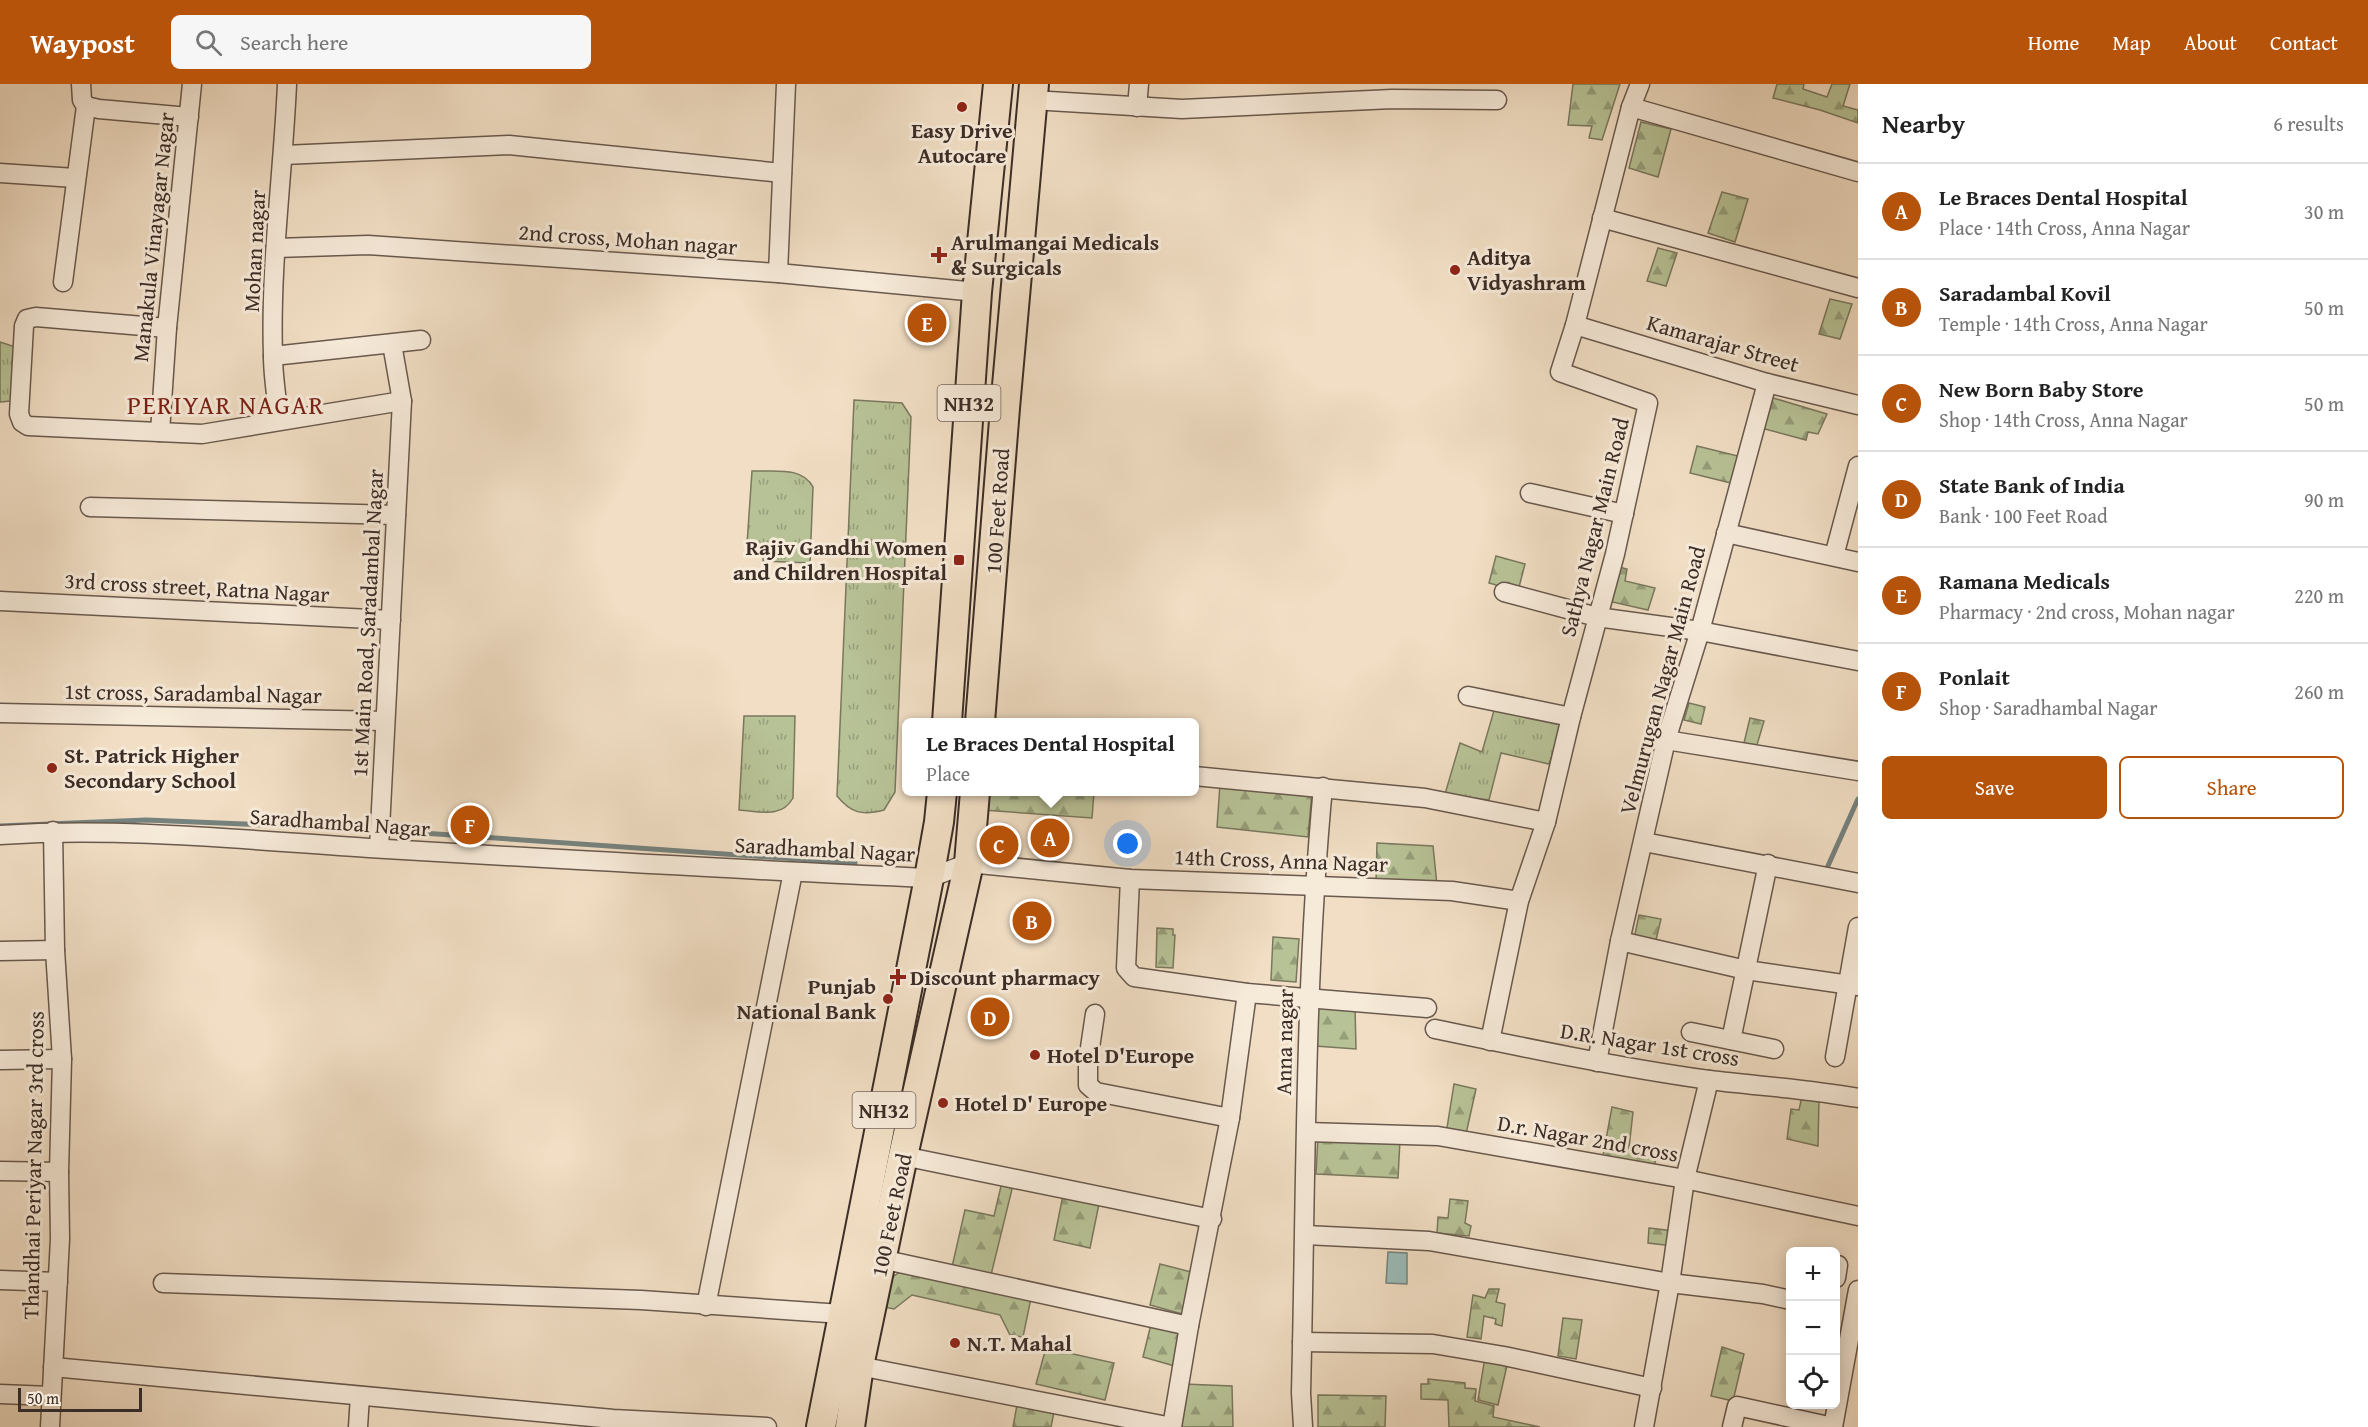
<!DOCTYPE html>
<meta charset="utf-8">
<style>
:root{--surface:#fff;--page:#f6f6f6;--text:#222;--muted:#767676;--line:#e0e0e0;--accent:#b45309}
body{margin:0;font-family:"Gentium Book Plus",serif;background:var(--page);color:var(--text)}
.controls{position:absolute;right:18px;bottom:18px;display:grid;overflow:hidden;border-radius:9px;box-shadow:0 3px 15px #0003}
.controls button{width:54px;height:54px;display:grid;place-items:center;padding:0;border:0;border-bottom:2px solid var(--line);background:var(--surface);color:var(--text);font:30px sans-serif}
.scale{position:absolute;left:18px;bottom:15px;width:124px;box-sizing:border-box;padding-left:6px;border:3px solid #3c2d27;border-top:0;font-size:16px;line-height:21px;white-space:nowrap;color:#3c2d27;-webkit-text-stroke:4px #f6ead9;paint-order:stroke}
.you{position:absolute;left:1128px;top:760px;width:21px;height:21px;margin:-15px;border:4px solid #fff;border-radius:50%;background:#1a73e8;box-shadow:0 0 0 9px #1a73e833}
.badge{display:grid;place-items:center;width:39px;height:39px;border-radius:50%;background:var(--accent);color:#fff;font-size:20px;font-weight:700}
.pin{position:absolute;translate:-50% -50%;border:3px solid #fff;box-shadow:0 2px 6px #0006}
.popup{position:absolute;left:902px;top:634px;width:297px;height:78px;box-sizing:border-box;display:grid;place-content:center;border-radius:9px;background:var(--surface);filter:drop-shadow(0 2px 4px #0005);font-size:20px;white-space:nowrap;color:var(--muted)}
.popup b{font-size:22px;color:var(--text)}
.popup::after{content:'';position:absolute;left:50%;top:100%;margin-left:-12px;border:12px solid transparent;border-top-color:var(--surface)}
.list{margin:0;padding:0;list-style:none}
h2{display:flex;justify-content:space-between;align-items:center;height:78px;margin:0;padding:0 24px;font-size:26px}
h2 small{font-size:20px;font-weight:400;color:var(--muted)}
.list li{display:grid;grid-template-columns:39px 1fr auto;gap:18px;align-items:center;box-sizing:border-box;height:96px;padding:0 24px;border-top:2px solid var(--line)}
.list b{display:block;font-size:22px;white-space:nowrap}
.list p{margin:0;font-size:20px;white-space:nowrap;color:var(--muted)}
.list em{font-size:20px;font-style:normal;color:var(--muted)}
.actions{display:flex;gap:12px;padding:18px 24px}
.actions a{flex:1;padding:14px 0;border:2px solid var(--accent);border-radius:9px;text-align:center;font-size:21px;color:var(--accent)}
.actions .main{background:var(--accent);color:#fff}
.icon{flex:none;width:33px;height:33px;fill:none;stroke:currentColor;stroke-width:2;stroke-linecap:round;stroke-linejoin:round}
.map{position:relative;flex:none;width:1858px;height:1343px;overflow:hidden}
header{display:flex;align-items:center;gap:36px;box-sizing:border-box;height:84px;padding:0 30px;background:var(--accent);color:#fff}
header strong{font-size:28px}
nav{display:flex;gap:33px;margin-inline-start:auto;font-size:21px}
.search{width:420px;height:54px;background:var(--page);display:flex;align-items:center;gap:15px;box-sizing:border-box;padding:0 21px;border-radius:9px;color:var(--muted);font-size:22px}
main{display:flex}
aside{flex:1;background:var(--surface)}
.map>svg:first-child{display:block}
</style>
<header>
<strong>Waypost</strong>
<div class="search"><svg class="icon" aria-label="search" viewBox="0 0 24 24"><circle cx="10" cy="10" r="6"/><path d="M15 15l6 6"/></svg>Search here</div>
<nav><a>Home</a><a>Map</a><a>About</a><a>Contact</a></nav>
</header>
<main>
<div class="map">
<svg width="1858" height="1343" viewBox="0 0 1858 1343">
<defs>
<pattern id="grass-tufts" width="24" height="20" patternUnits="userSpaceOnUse" patternTransform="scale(1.5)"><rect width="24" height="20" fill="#b7c296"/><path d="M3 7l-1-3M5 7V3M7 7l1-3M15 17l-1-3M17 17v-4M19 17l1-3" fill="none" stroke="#969e7a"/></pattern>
<pattern id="forest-firs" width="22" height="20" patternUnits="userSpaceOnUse" patternTransform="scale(1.5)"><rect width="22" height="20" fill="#b7c296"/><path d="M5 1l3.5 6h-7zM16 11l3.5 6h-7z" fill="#969e7a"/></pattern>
</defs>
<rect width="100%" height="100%" fill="#f1dec4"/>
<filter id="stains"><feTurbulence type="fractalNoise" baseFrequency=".00333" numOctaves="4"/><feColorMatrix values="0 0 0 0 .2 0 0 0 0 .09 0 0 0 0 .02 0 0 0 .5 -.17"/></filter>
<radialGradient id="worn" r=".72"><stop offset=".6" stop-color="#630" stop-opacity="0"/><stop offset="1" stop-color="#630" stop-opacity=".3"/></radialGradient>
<g fill="url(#grass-tufts)" stroke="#7a785e" stroke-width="1.5">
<path d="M 0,258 L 18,264 L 13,274 L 11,317 L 0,318 Z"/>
<path d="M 854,316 L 902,319 L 911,333 L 895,708 L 884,726 C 862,732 851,729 837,712 Z"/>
<path d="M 752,387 C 774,388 802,382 813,403 L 810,479 L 763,477 L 764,461 L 747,460 Z"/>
<path d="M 1495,623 L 1564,636 L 1549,680 L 1501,669 L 1489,716 L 1445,710 L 1460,659 L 1482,668 Z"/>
<path d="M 744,632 L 795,632 L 793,714 C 781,735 760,727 739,726 Z"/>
</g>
<g fill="url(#forest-firs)" stroke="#7a785e" stroke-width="1.5">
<path d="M 1573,0 L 1620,0 L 1602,56 L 1589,54 L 1592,42 L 1568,41 Z"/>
<path d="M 1777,0 L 1804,0 L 1803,5 L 1827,13 L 1832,0 L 1850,0 L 1843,22 L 1858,26 L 1858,39 L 1820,26 L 1773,14 Z"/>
<path d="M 1641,38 L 1671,45 L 1658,93 L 1629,84 Z"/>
<path d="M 1722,108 L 1748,115 L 1735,158 L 1708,149 Z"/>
<path d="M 1658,164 L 1677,169 L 1666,202 L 1647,197 Z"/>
<path d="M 1830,215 L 1852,220 L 1840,255 L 1819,250 Z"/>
<path d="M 1770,313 L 1827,330 L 1818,350 L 1808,348 L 1806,356 L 1761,344 Z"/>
<path d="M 1697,362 L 1742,373 L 1735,400 L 1690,389 Z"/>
<path d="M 1496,472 L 1525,480 L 1518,507 L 1489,499 Z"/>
<path d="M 1615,482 L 1627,485 L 1625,497 L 1655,504 L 1648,526 L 1608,517 Z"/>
<path d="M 1689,619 L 1705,623 L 1701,640 L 1684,636 Z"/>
<path d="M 1750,634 L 1764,637 L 1757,661 L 1744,659 Z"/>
<path d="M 1220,700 L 1312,708 L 1308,753 L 1217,743 Z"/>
<path d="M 985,708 L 1094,708 L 1092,734 L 983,726 Z"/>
<path d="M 1377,759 L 1433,762 L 1437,801 L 1376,798 Z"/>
<path d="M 1639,831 L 1661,835 L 1655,860 L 1634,855 Z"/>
<path d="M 1157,844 L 1173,845 L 1173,851 L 1175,851 L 1173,884 L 1156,883 Z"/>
<path d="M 1273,853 L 1299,855 L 1296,898 L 1271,896 Z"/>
<path d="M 1355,923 L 1356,965 L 1315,962 L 1316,924 Z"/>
<path d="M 1454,1000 L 1476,1005 L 1466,1050 L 1447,1044 Z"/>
<path d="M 1802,1012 L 1819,1015 L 1818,1062 L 1787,1055 L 1791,1025 L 1799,1026 Z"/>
<path d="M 1612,1023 L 1633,1028 L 1629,1064 L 1656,1073 L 1653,1090 L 1602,1077 Z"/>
<path d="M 1318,1052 L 1400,1056 L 1398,1094 L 1316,1090 Z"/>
<path d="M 1002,1098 L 1013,1101 L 991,1191 L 952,1183 L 965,1126 L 994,1132 Z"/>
<path d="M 1063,1111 L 1099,1120 L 1090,1164 L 1054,1156 Z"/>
<path d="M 1450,1115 L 1468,1117 L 1465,1139 L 1471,1142 L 1469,1152 L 1437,1149 L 1438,1133 L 1448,1134 Z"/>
<path d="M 1649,1144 L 1674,1147 L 1673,1162 L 1648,1159 Z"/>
<path d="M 1160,1180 L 1195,1189 L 1186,1231 L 1150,1221 Z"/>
<path d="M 903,1186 L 1031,1214 L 1023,1253 L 1010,1251 L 1000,1231 L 912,1211 L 894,1225 L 879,1222 L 885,1198 Z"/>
<path d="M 1489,1205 L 1499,1205 L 1496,1218 L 1505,1220 L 1502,1242 L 1495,1240 L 1496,1235 L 1484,1232 L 1481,1255 L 1467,1253 L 1473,1211 L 1485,1214 Z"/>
<path d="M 1563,1234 L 1582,1236 L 1576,1275 L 1558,1272 Z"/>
<path d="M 1152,1236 L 1185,1244 L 1178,1283 L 1143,1273 Z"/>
<path d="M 1722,1263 L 1744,1270 L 1733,1317 L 1711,1312 Z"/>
<path d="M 1046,1264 L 1114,1279 L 1105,1316 L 1036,1300 Z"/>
<path d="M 1485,1273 L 1508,1277 L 1498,1321 L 1478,1316 Z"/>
<path d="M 1428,1295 L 1465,1299 L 1465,1304 L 1476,1305 L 1475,1317 L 1494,1322 L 1493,1333 L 1540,1343 L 1449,1343 L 1448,1316 L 1421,1315 L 1421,1300 L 1428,1300 Z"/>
<path d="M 1184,1300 L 1232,1302 L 1233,1343 L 1176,1343 Z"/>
<path d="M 1318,1311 L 1386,1312 L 1385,1343 L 1318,1343 Z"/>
<path d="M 1017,1321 L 1054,1328 L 1051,1343 L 1013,1343 Z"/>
</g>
<path fill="#9bbbb8" stroke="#75827e" stroke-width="1.5" d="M 1388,1168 L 1407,1169 L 1407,1200 L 1386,1199 Z"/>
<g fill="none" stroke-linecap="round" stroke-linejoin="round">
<g stroke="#75827e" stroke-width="5">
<path d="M 0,742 L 146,736 L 366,745"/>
<path d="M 393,747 L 855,779"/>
<path d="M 1827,784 L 1858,715"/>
</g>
<g stroke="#69594e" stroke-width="21">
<g id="minor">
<path d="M 81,0 L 82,16 L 86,22 L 99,25 L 189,33"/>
<path d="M 1032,16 L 1182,25 L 1392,15 L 1497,16"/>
<path d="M 1137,23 L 1139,0"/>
<path d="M 1631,23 L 1858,88"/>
<path d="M 284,71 L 509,61 L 782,89"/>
<path d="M 0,89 L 75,94"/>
<path d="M 1602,134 L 1858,204"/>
<path d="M 276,164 L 368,161 L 778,189 L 977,208"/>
<path d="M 778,189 L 786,0"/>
<path d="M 63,198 L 86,22"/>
<path d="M 1575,241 L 1767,299 L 1858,321"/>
<path d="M 167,244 L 36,233 L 27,235 L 24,242 L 19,330 L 22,338 L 28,342 L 202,350 L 402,317"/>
<path d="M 273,272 L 421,256"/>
<path d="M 279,336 C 277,315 273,293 273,272 C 270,181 283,90 287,0"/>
<path d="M 160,348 L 167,244 L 192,0"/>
<path d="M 1530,409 L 1624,430"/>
<path d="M 90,423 L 396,431"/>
<path d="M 1726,449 L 1858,478"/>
<path d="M 1834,472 L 1858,382"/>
<path d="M 1504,508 L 1597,533 L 1700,547 L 1858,577"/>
<path d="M 0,517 L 391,536"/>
<path d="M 1468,612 L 1571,633"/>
<path d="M 0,629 L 385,637"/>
<path d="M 1666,656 L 1858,687"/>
<path d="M 1194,692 L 1425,714 L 1546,738"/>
<path d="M 0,751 C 122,743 246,756 369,764 C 555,775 742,786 929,794 L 969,779 L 1130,795 L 1452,807 L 1519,817"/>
<path d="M 1644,758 L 1858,799"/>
<path d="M 379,764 L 402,317 L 392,260"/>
<path d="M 1130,795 L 1126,884 L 1134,893 L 1247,909 L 1427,924"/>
<path d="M 1620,857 L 1746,886 L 1858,902"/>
<path d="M 0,867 L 55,866"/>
<path d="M 1095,930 L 1088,977 L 1088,1001 L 1096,1008 L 1230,1034"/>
<path d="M 1435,945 C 1526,964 1617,983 1709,996 C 1758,1002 1809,1005 1858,1014"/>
<path d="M 1691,948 L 1774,965"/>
<path d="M 1731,956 L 1768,780"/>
<path d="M 1490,957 L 1519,817 L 1546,738 L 1571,633 L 1615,470 L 1648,319 L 1560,288 L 1575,241 L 1631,23 L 1640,0"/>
<path d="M 1835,973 L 1858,843"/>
<path d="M 0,976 L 62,975"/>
<path d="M 1597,978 L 1620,857 L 1666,656 L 1700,547 L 1767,299"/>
<path d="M 1307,1048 L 1438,1052 L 1685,1095 L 1858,1132"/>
<path d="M 903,1072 L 1212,1135"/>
<path d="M 0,1087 L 59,1088"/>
<path d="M 1305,1151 L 1429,1157 L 1670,1199 L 1763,1210 L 1790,1216"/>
<path d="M 881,1175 L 1189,1242"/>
<path d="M 1836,1181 L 1838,1181 L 1836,1194"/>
<path d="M 0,1196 L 58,1198"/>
<path d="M 163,1199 L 641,1216 L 842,1230"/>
<path d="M 706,1222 L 793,788"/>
<path d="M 1302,1258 L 1433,1260 L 1504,1272 L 1652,1304"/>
<path d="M 859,1282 L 1172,1343"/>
<path d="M 53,1283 L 613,1335 L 767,1343"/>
<path d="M 0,1310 L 51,1312"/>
<path d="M 50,1343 L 60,1155 L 59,1088 L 62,975 L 55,866 L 53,747"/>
<path d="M 358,1343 L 360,1312"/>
<path d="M 1172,1343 L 1189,1242 L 1230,1034 L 1247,909"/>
<path d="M 1303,1343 L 1301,1309 C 1306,1107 1304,904 1323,703"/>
<path d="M 1644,1343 L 1670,1199 L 1685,1095 L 1709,996"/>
<path d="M 1732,1343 L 1737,1322 L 1833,1343"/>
<path d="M 1833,1343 L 1858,1206"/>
</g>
</g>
<g stroke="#3c2d27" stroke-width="32">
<g id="trunk">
<path d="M 947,638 L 977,208 L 998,0"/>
<path d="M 980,638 L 1005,324 L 1034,0"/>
<path d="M 821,1343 L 929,794 L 939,738 L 942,708"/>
<path d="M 850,1343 L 859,1282 L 903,1072 L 969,779 L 975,708"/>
</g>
</g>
<use href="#minor" stroke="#f6ead9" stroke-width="18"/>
<use href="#trunk" stroke="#f1dec4" stroke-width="28"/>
</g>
<g fill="#8f2418" stroke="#f6ead9" stroke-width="2">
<circle cx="962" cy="23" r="6"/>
<path d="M936 162h6v6h6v6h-6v6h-6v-6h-6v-6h6z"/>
<circle cx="1455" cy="186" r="6"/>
<rect x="953" y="470" width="12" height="12" rx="3"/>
<circle cx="52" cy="684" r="6"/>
<path d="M895 884h6v6h6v6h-6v6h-6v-6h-6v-6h6z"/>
<circle cx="888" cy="915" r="6"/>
<circle cx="1035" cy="971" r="6"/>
<circle cx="943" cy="1019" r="6"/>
<circle cx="955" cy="1259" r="6"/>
</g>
<g text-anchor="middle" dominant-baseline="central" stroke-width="6" stroke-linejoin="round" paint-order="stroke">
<g fill="#f6ead9" stroke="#74665c" stroke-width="1.5">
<rect x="937.5" y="301" width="63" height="36" rx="4.5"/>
<rect x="852.5" y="1008" width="63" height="36" rx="4.5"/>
</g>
<g font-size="21" font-weight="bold" fill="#3c2d27">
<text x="969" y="319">NH32</text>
<text x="884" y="1026">NH32</text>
</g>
<g font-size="22" font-weight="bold" fill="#3c2d27" stroke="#f6ead9" text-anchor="start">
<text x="962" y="46" text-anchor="middle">Easy Drive<tspan x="962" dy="25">Autocare</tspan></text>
<text x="951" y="158">Arulmangai Medicals<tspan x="951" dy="25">&amp; Surgicals</tspan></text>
<text x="1467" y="173">Aditya<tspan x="1467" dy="25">Vidyashram</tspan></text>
<text x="947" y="463" text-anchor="end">Rajiv Gandhi Women<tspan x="947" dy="25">and Children Hospital</tspan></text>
<text x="64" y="671">St. Patrick Higher<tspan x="64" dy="25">Secondary School</tspan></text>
<text x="910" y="893">Discount pharmacy</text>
<text x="876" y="902" text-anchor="end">Punjab<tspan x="876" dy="25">National Bank</tspan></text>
<text x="1047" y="971">Hotel D'Europe</text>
<text x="955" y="1019">Hotel D' Europe</text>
<text x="967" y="1259">N.T. Mahal</text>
</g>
<g font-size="22" fill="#3c2d27" stroke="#f6ead9">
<text transform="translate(153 153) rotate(-84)">Manakula Vinayagar Nagar</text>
<text transform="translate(628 155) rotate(4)">2nd cross, Mohan nagar</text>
<text transform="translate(254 167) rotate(-87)">Mohan nagar</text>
<text transform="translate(1723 259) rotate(16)">Kamarajar Street</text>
<text transform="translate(997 427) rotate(-86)">100 Feet Road</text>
<text transform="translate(1594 443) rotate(-76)">Sathya Nagar Main Road</text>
<text transform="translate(197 503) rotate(3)">3rd cross street, Ratna Nagar</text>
<text transform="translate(367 539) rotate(-87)">1st Main Road, Saradambal Nagar</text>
<text transform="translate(1662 596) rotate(-75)">Velmurugan Nagar Main Road</text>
<text transform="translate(193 609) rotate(1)">1st cross, Saradambal Nagar</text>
<text transform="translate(340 738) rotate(4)">Saradhambal Nagar</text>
<text transform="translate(825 765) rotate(3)">Saradhambal Nagar</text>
<text transform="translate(1281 776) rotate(2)">14th Cross, Anna Nagar</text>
<text transform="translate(1284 958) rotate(-89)">Anna nagar</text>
<text transform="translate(1650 960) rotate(9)">D.R. Nagar 1st cross</text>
<text transform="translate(1588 1054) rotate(10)">D.r. Nagar 2nd cross</text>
<text transform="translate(33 1081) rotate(-89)">Thandhai Periyar Nagar 3rd cross</text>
<text transform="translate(891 1131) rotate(-78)">100 Feet Road</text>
</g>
<g font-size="26" letter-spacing="1.5" fill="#7a1f14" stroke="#f6ead9">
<text x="226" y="320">PERIYAR NAGAR</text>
</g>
</g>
<rect width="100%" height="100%" filter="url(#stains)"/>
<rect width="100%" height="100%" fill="url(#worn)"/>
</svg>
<div class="controls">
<button>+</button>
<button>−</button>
<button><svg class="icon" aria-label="locate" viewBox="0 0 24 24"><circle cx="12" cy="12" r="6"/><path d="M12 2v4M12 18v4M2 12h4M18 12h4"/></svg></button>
</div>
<div class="scale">50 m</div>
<div class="you"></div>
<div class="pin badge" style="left:1050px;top:754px">A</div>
<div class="popup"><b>Le Braces Dental Hospital</b>Place</div>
<div class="pin badge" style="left:1032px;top:837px">B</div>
<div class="pin badge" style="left:999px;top:761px">C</div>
<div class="pin badge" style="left:990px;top:933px">D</div>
<div class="pin badge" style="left:927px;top:239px">E</div>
<div class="pin badge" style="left:470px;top:741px">F</div>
</div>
<aside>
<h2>Nearby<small>6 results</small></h2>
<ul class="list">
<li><span class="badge">A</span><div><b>Le Braces Dental Hospital</b><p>Place · 14th Cross, Anna Nagar</p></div><em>30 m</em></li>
<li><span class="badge">B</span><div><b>Saradambal Kovil</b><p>Temple · 14th Cross, Anna Nagar</p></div><em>50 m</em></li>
<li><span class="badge">C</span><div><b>New Born Baby Store</b><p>Shop · 14th Cross, Anna Nagar</p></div><em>50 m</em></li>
<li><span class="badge">D</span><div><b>State Bank of India</b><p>Bank · 100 Feet Road</p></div><em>90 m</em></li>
<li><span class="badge">E</span><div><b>Ramana Medicals</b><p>Pharmacy · 2nd cross, Mohan nagar</p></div><em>220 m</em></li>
<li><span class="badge">F</span><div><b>Ponlait</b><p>Shop · Saradhambal Nagar</p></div><em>260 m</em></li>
</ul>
<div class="actions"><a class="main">Save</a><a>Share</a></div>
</aside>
</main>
